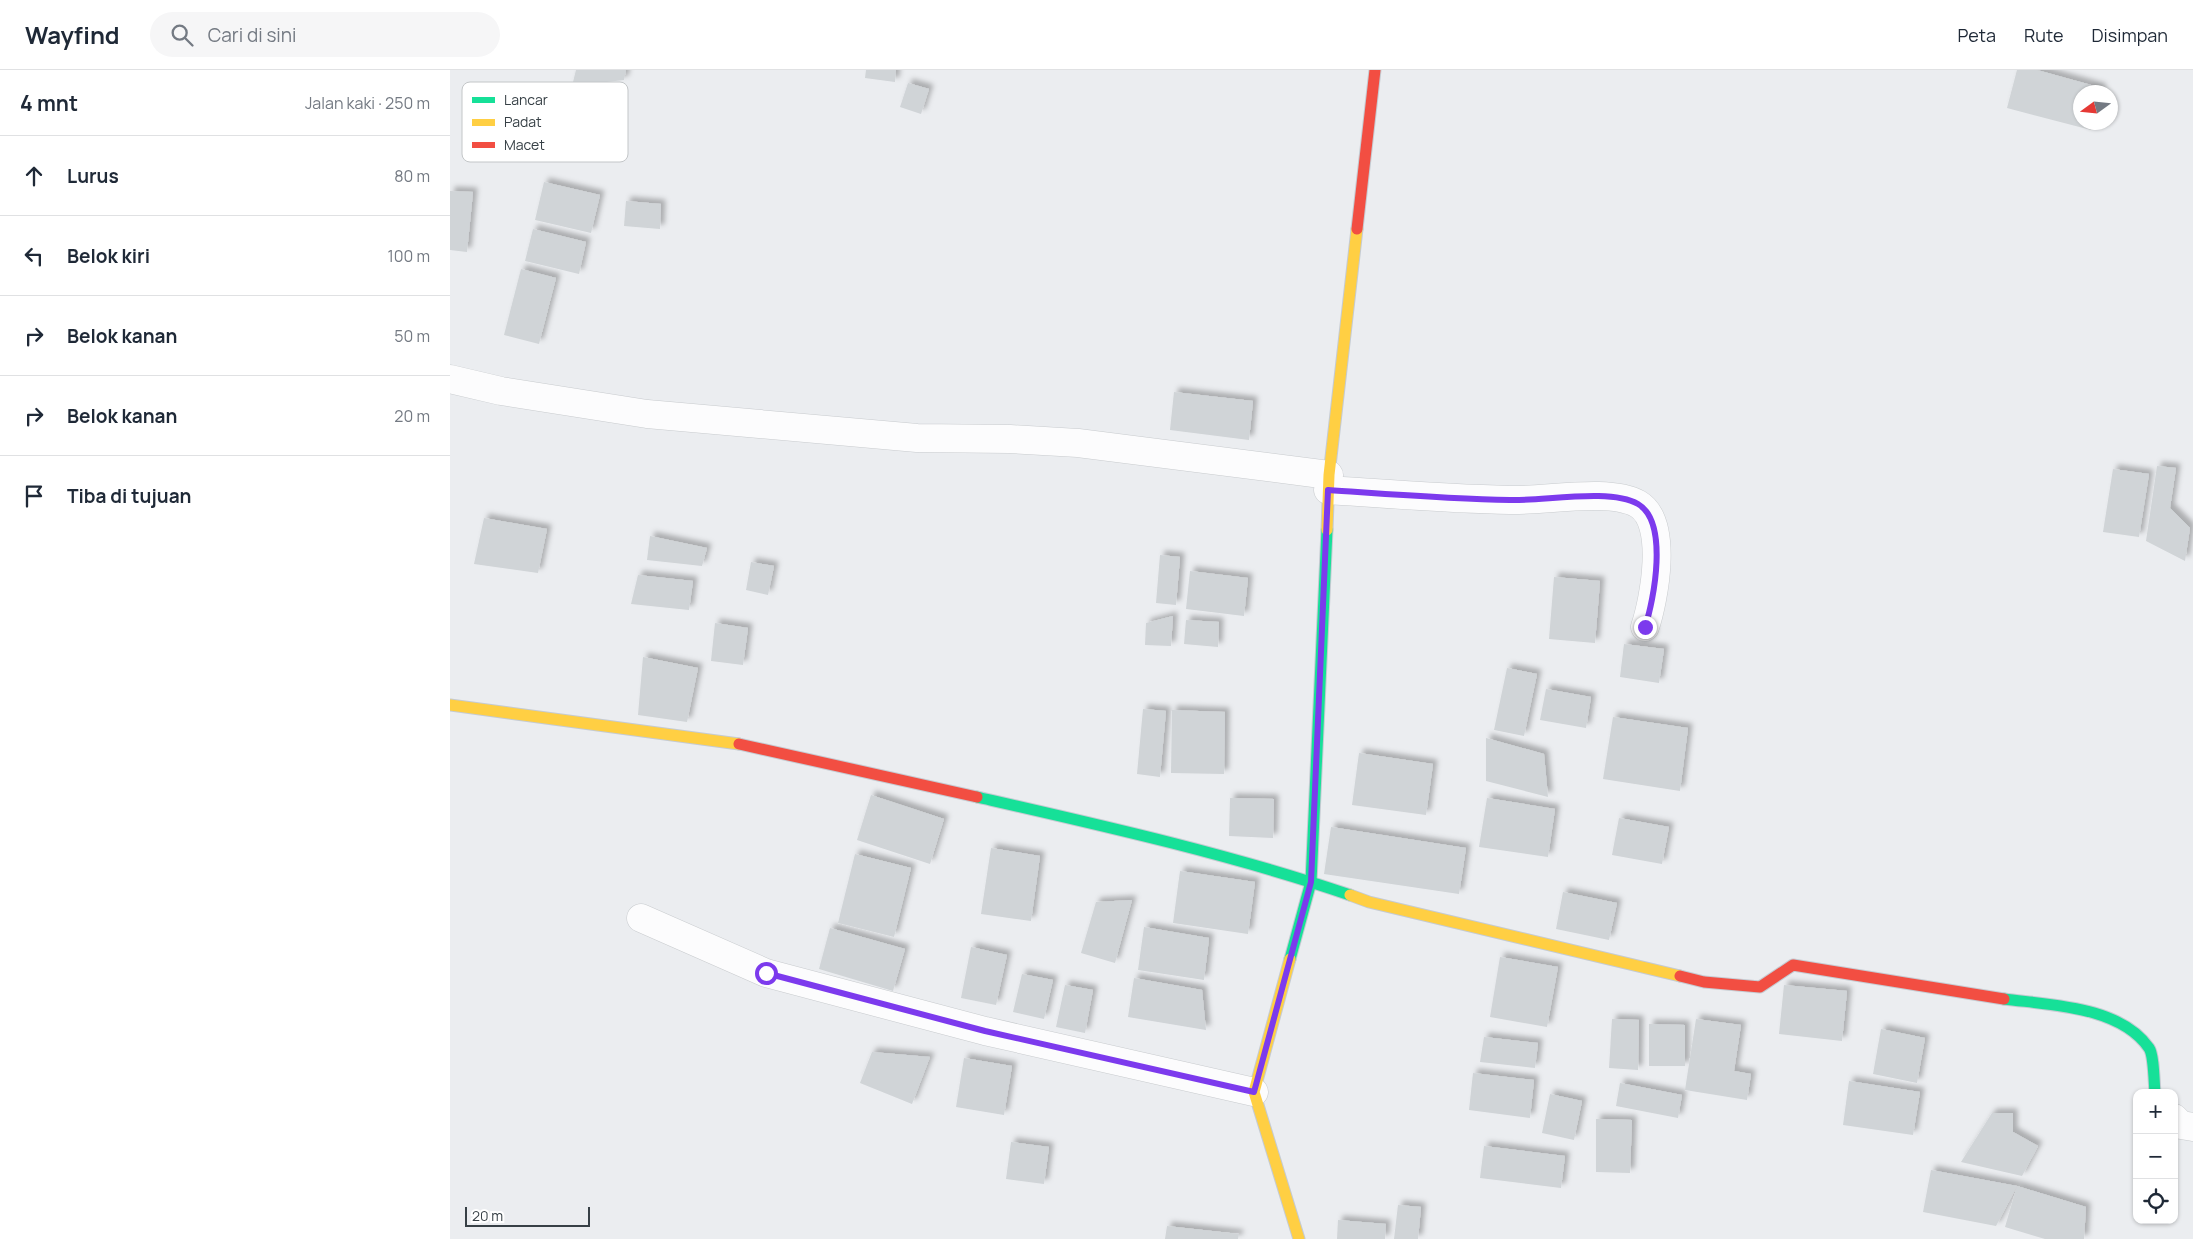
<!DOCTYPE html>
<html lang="id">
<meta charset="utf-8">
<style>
:root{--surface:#fff;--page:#f6f6f7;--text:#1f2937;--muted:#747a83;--line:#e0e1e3}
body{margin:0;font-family:Manrope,sans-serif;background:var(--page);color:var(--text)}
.controls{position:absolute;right:15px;bottom:15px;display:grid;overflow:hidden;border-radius:10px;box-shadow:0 1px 4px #0004}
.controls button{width:45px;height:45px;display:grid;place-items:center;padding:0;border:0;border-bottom:1px solid var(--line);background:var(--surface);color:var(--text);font:25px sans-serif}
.compass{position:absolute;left:1623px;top:15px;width:45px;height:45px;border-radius:50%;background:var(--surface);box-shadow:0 1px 4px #0004;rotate:255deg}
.scale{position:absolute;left:15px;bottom:12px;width:125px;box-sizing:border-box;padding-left:5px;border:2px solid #374046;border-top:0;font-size:14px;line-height:18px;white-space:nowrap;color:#374046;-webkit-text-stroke:4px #fff;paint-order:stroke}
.stop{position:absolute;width:15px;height:15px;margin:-11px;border:4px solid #7c3aed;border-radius:50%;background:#fff}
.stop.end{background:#7c3aed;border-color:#fff;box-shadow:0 1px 5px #0008}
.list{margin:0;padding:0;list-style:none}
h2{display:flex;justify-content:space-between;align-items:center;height:65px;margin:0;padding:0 20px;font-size:21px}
h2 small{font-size:16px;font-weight:400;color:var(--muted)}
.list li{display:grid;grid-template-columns:32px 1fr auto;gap:15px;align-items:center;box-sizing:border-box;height:80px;padding:0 20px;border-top:1px solid var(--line)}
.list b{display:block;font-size:19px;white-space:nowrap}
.list em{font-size:16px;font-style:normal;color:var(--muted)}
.icon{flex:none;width:28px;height:28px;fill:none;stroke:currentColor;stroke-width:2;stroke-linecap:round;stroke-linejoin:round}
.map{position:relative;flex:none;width:1743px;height:1169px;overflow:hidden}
header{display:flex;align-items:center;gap:30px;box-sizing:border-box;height:70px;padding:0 25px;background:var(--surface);border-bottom:1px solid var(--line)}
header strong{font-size:24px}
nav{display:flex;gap:28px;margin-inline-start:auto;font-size:18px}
.search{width:350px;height:45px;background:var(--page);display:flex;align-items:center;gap:12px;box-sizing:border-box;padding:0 18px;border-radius:28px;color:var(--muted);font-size:19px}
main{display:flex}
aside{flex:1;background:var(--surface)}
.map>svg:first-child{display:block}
</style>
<header>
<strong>Wayfind</strong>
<div class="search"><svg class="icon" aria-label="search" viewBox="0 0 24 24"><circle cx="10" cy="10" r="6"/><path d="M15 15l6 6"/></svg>Cari di sini</div>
<nav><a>Peta</a><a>Rute</a><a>Disimpan</a></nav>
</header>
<main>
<aside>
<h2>4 mnt<small>Jalan kaki · 250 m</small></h2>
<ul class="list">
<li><svg class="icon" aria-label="ahead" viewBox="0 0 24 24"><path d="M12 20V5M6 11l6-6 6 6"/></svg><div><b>Lurus</b></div><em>80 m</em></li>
<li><svg class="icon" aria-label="left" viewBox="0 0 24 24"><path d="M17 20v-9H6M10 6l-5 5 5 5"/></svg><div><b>Belok kiri</b></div><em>100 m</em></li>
<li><svg class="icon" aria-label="right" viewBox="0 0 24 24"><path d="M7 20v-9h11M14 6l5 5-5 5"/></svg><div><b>Belok kanan</b></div><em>50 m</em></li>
<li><svg class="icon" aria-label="right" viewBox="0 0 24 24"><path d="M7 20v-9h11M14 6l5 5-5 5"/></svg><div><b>Belok kanan</b></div><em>20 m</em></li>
<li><svg class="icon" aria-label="arrive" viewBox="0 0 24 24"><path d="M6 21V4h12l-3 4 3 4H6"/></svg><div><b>Tiba di tujuan</b></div></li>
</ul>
</aside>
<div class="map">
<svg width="1743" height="1169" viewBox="0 0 1743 1169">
<defs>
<filter id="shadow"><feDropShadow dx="4.5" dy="-4.5" stdDeviation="2.5" flood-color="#0004"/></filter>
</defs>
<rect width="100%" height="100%" fill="#ebedf0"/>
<g fill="#d0d4d7" filter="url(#shadow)">
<path d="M 126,0 L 176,0 L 174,10 L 122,16 Z"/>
<path d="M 416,0 L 446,0 L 445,12 L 415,8 Z"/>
<path d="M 1567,0 L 1587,0 L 1652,18 L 1651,22 L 1630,22 L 1630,52 L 1643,52 L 1641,60 L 1557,38 Z"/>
<path d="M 458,13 L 479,19 L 471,44 L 450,37 Z"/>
<path d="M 94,112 L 150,125 L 141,163 L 85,150 Z"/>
<path d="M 0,121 L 23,122 L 17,182 L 0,180 Z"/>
<path d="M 176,131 L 211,134 L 210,159 L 174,156 Z"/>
<path d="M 83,159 L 136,172 L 129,204 L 75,191 Z"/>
<path d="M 71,199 L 106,208 L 89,274 L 54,265 Z"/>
<path d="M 724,322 L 803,331 L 799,370 L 720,360 Z"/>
<path d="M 1707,396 L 1726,398 L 1720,438 L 1740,458 L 1735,491 L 1696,471 Z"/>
<path d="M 1663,399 L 1699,404 L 1689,467 L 1653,462 Z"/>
<path d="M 34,448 L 97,459 L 88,503 L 24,494 Z"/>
<path d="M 200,466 L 257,478 L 252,496 L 197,490 Z"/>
<path d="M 710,485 L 730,487 L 726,535 L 706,533 Z"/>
<path d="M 301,492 L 324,496 L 318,525 L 296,520 Z"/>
<path d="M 740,501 L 798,508 L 794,546 L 736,539 Z"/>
<path d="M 188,505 L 243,511 L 239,540 L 181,534 Z"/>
<path d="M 1104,507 L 1150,511 L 1145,573 L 1099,569 Z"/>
<path d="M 723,546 L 721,576 L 695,575 L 696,553 Z"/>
<path d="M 736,550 L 769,552 L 768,577 L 734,574 Z"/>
<path d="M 265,553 L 298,558 L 293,595 L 261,591 Z"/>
<path d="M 1174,574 L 1214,579 L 1209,613 L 1170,607 Z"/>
<path d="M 193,587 L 248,598 L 237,652 L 188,645 Z"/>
<path d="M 1057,598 L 1087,604 L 1074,666 L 1044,660 Z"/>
<path d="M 1096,619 L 1141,627 L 1136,658 L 1090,650 Z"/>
<path d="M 693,639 L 716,641 L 710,707 L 687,704 Z"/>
<path d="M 722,640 L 775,642 L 774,704 L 721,703 Z"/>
<path d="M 1163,647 L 1238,658 L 1230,721 L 1153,709 Z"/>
<path d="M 1036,668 L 1094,684 L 1098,727 L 1036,711 Z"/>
<path d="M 909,683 L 983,694 L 976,745 L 902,735 Z"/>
<path d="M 421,725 L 494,749 L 480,794 L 407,770 Z"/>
<path d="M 780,728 L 824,729 L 823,768 L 779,766 Z"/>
<path d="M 1037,728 L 1105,739 L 1098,787 L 1029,777 Z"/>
<path d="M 1169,748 L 1219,757 L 1212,794 L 1162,785 Z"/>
<path d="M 881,757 L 1016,778 L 1009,824 L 874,804 Z"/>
<path d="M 541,778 L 590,786 L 581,851 L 531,844 Z"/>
<path d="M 405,784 L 461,798 L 444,867 L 388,853 Z"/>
<path d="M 730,801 L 805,812 L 798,864 L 723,853 Z"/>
<path d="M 1113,822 L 1167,833 L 1159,870 L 1106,859 Z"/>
<path d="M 682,830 L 665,893 L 631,883 L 646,832 Z"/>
<path d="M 694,857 L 759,868 L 754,910 L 688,900 Z"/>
<path d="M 380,858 L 455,879 L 443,921 L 369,899 Z"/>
<path d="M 521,877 L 557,885 L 546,935 L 511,928 Z"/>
<path d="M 1050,887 L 1108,897 L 1097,957 L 1040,947 Z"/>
<path d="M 572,904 L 603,910 L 594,949 L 563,942 Z"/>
<path d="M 684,908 L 752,920 L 756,960 L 678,947 Z"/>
<path d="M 615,915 L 643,920 L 635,963 L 606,957 Z"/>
<path d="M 1334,915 L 1397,921 L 1392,971 L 1329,964 Z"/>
<path d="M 1162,949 L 1189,950 L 1188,1000 L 1159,998 Z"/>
<path d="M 1246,949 L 1291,955 L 1284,1001 L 1301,1004 L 1297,1030 L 1235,1020 Z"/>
<path d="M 1199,954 L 1235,955 L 1235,996 L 1199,996 Z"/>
<path d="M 1431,959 L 1475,968 L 1467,1013 L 1423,1004 Z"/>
<path d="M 1034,967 L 1088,973 L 1085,998 L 1030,992 Z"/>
<path d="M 422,982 L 480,987 L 462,1034 L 410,1013 Z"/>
<path d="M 514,988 L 562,996 L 554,1045 L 506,1037 Z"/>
<path d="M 1023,1003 L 1084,1010 L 1080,1048 L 1019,1040 Z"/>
<path d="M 1399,1011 L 1470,1022 L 1463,1065 L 1393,1055 Z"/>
<path d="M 1170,1013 L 1232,1025 L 1228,1048 L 1166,1036 Z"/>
<path d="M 1100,1024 L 1132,1031 L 1124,1070 L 1092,1063 Z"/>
<path d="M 1542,1043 L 1563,1043 L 1563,1062 L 1588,1076 L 1572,1106 L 1511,1092 Z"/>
<path d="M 1146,1049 L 1182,1050 L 1180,1103 L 1146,1102 Z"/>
<path d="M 561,1072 L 599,1077 L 594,1114 L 556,1109 Z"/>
<path d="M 1034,1076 L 1115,1086 L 1111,1118 L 1030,1108 Z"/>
<path d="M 1481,1100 L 1567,1116 L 1636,1137 L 1634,1169 L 1595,1169 L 1555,1157 L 1567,1116 L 1546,1156 L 1473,1142 Z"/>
<path d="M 948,1135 L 971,1137 L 968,1169 L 944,1169 Z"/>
<path d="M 888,1150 L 936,1154 L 935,1169 L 887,1169 Z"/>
<path d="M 717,1156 L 789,1164 L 788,1169 L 715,1169 Z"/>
</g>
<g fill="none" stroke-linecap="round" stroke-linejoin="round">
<g stroke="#c8cbce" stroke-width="29">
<g id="street">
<path d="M 0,309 L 51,321 L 197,344 L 467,368 L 560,369 L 628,373 L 879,405"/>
<path d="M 878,420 C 938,424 999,429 1060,430 C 1095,431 1160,418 1188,434 C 1219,452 1204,530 1195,557"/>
<path d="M 191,848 L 316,903 L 535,961 L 804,1022"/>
<path d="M 1724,1048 L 1731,1055 L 1743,1057"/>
</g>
</g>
<g stroke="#c5cbd2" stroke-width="13">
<g id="fast">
<path d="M 527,727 C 650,755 780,784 900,825"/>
<path d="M 840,889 L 861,812 L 877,460"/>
<path d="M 1554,929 C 1600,935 1670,936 1699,978 C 1704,985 1704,1013 1705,1023"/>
</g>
</g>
<g stroke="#c5cbd2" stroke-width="13">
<g id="slow">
<path d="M 877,460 L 879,405 L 907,159"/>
<path d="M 0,635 L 289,674"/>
<path d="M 900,825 L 919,832 L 1230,906"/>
<path d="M 840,889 L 804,1022 L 849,1169"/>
</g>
</g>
<g stroke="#c5cbd2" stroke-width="13">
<g id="jam">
<path d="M 907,159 L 925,0"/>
<path d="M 289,674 L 527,727"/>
<path d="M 1230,906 L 1254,912 L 1310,917 L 1343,895 L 1554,929"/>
</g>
</g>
<use href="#street" stroke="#fcfcfd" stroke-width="28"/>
<use href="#fast" stroke="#16e098" stroke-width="11"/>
<use href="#slow" stroke="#ffcf43" stroke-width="11"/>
<use href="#jam" stroke="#f24e42" stroke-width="11"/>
</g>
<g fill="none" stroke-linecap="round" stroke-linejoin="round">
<path stroke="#7c3aed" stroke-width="6" d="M 316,903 L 535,961 L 804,1022 L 861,812 L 878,420 C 938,424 1000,429 1060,430 C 1095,431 1160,418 1188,434 C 1219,452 1204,530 1195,557"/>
</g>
<rect x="12" y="12" width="166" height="80" rx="8" fill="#fff" stroke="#c3c6c8" stroke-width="1"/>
<rect x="22" y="27" width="23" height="6" fill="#16e098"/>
<rect x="22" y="49" width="23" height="7" fill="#ffcf43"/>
<rect x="22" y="72" width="23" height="6" fill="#f24e42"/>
<g font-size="14" fill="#374046">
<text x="54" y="35">Lancar</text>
<text x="54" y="57">Padat</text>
<text x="54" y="80">Macet</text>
</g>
</svg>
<div class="controls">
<button>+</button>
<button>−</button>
<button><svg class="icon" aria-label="locate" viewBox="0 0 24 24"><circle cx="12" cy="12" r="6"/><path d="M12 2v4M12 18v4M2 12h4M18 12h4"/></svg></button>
</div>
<svg class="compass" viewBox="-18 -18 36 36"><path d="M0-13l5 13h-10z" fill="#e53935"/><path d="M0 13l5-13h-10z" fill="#747a83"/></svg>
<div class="scale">20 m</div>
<div class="stop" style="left:316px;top:903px"></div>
<div class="stop end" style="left:1195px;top:557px"></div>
</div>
</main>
